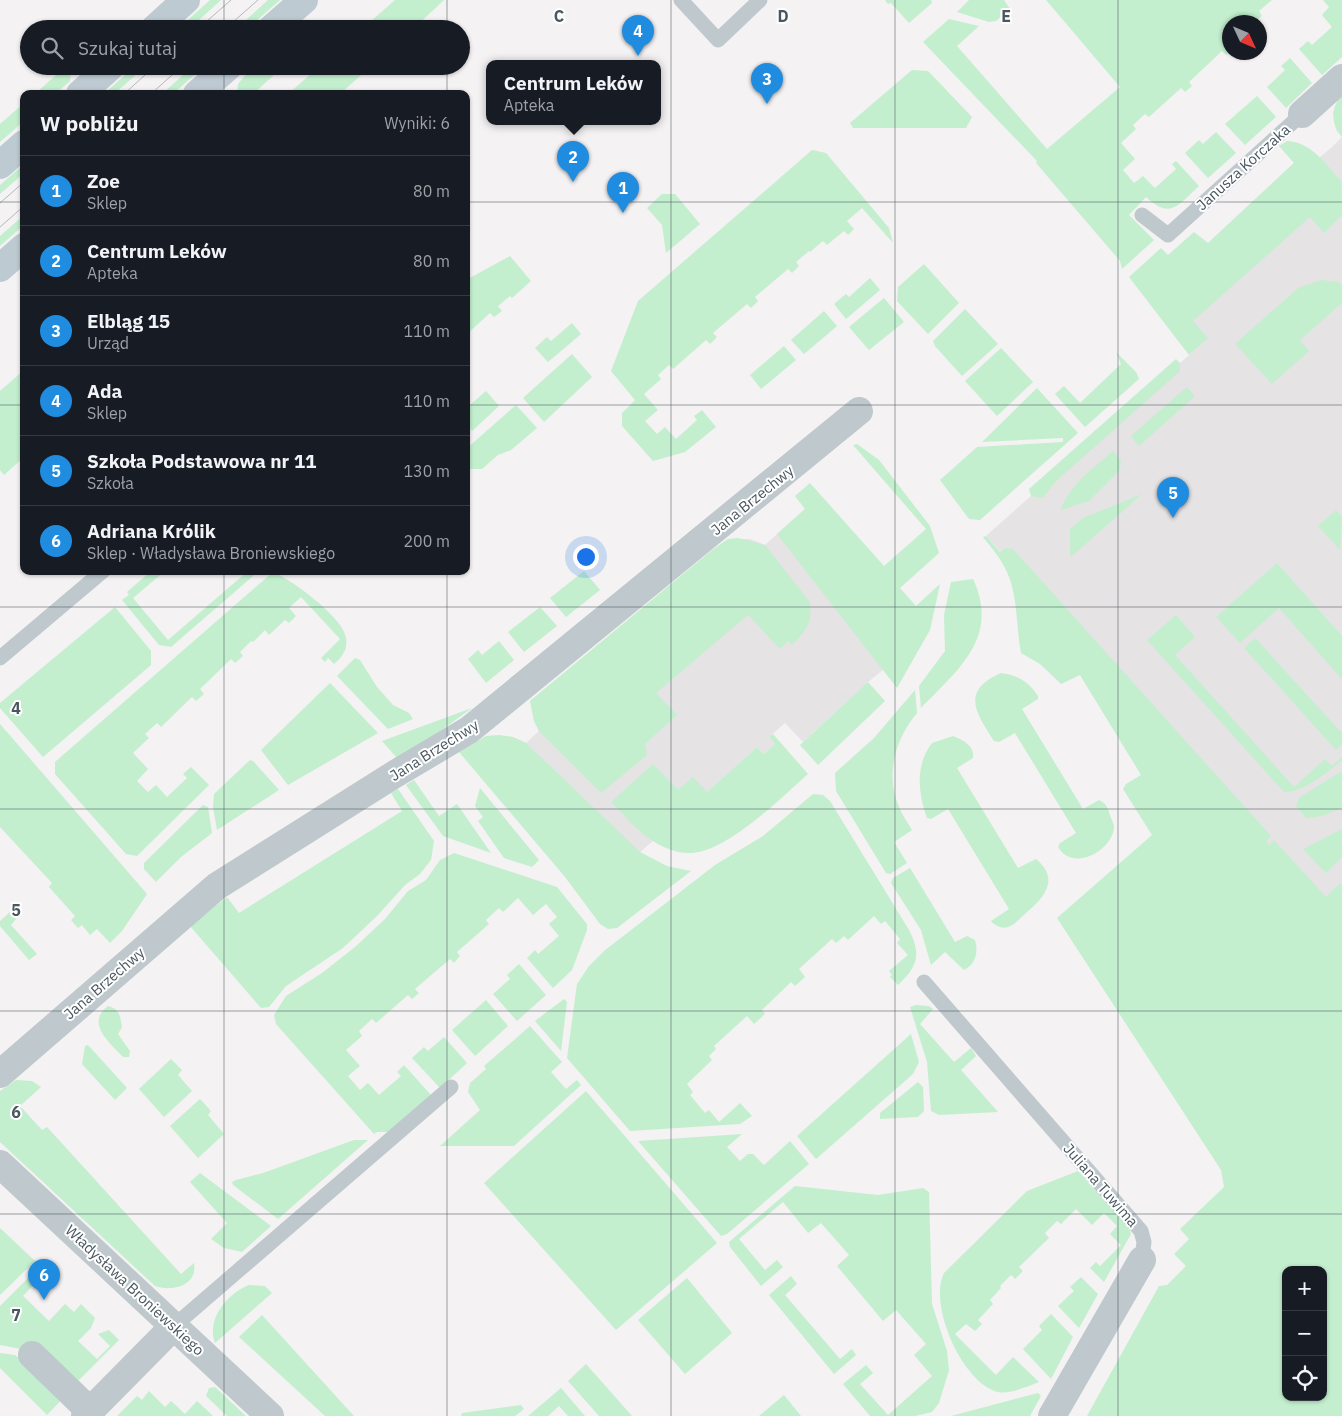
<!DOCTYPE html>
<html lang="pl">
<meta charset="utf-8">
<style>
:root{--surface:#171b24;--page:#242831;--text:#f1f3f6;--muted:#9ea1a6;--line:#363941;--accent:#208ce0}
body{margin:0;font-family:"IBM Plex Sans",sans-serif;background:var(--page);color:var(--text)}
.controls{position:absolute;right:15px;bottom:15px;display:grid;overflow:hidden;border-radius:10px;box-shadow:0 1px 4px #0004}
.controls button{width:45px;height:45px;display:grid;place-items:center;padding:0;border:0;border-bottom:1px solid var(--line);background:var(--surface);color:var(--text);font:25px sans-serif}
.compass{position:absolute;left:1222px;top:15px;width:45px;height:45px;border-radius:50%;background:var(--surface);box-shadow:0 1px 4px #0004;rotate:134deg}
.you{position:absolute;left:585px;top:556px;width:18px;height:18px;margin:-12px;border:4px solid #fff;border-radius:50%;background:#1a73e8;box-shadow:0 0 0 8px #1a73e833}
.badge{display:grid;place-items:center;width:32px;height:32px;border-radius:50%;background:var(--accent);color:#fff;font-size:16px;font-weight:700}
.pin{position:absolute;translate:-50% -41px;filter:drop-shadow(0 1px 2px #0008)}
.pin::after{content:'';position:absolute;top:26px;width:18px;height:15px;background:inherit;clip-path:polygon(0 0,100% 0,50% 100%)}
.popup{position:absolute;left:486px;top:60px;width:175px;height:65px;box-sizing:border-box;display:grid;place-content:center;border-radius:10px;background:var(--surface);filter:drop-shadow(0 1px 4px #0005);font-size:16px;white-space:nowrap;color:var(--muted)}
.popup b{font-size:19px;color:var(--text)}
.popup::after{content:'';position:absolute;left:50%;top:100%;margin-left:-10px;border:10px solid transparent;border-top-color:var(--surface)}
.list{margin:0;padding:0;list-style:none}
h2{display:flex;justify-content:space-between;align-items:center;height:65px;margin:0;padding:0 20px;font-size:21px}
h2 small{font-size:16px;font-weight:400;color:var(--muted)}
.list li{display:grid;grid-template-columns:32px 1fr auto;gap:15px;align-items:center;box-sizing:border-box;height:70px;padding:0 20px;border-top:1px solid var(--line)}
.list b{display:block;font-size:19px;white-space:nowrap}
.list p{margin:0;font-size:16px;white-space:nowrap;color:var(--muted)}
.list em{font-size:16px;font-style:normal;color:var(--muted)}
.icon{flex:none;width:28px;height:28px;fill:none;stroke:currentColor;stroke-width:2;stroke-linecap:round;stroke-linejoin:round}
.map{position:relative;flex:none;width:1342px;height:1416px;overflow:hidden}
.search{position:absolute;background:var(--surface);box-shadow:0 1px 4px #0004;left:20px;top:20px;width:450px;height:55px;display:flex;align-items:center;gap:12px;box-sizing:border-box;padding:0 18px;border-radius:28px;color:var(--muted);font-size:19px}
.panel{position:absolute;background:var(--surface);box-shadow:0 1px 4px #0004;left:20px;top:90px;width:450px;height:485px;border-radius:10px}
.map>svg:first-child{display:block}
</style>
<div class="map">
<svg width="1342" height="1416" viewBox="0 0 1342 1416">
<rect width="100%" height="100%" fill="#f4f2f2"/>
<g fill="#e5e3e4">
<path d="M 1342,95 L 1342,927 L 986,536 L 1196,349 L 1140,282 L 1208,243 L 1294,163 L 1319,158 L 1332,147 L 1342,137 L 1336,130 L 1333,112 Z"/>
<path d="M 805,509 L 921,639 L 868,682 L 803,742 L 785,723 L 769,737 L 775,744 L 764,754 L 757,747 L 596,892 L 486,736 L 513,737 L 526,743 L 539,731 L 534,721 L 530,701 L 728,539 L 750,539 L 765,545 Z"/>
</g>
<g fill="#c3efce" fill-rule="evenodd">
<path d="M 210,0 L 221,0 L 189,29 L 178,29 Z"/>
<path d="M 268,0 L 280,0 L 247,29 L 236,29 Z"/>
<path d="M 395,0 L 444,0 L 413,29 L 362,29 Z"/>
<path d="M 885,0 L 931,0 L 932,3 L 909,23 L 891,3 L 888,4 Z"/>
<path d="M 969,0 L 1004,0 L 1010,9 L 996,21 L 989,22 L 957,12 Z"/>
<path d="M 1046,0 L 1272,0 L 1259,11 L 1262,16 L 1254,22 L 1230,22 L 1229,52 L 1226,55 L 1222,51 L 1189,82 L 1192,86 L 1185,92 L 1181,88 L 1149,117 L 1145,114 L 1133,125 L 1136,129 L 1121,143 L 1135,159 L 1123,170 L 1134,183 L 1143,176 L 1155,188 L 1176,169 L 1172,164 L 1176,161 L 1199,186 C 1178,205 1171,220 1146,197 L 1129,215 L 1154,240 L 1122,269 L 1120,261 L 1036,163 L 1037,161 L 923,42 L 949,19 L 979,26 L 957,46 L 1047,149 L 1120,87 Z"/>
<path d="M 1323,0 L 1342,0 L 1342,57 L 1322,75 L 1299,49 L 1308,41 L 1312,45 L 1332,27 L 1322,15 L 1329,7 Z"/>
<path d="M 1290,58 L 1312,83 L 1286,108 L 1267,87 L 1285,70 L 1281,66 Z"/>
<path d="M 66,66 L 72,66 L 70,81 L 55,94 L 35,94 Z"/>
<path d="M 135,66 L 146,66 L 114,94 L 104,94 Z"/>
<path d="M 193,66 L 204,66 L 173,94 L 162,94 Z"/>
<path d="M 253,66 L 284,66 L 253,94 L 237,94 L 238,84 Z"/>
<path d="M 320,66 L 371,66 L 340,94 L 288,94 Z"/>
<path d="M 912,70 L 928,71 L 972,117 L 966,128 L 853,128 L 850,123 Z"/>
<path d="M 1342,95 L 1342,137 C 1331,124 1330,108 1342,95 Z"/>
<path d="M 1257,96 L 1276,117 L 1245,145 L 1225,124 Z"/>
<path d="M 24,103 L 24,121 L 0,142 L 0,124 Z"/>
<path d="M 1216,132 L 1236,153 L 1208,178 L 1185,153 L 1199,140 L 1203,144 Z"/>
<path d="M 1287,141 C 1311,142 1326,164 1341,181 L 1342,215 L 1324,233 L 1310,217 L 1193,321 L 1208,338 L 1189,355 L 1129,277 L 1161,248 L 1168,255 L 1194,232 L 1208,243 L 1294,163 L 1279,146 Z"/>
<path d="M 812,150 L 826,153 L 889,228 L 893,243 L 862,208 L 847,221 L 854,229 L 848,235 L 844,231 L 827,245 L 823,241 L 810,252 L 809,251 L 796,262 L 799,266 L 792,273 L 788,269 L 755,297 L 758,301 L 751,308 L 747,304 L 713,333 L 717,337 L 710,344 L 706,340 L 673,369 L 669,365 L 658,375 L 661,379 L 644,394 L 658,410 L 645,421 L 657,434 L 665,427 L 676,439 L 697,420 L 694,416 L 702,410 L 716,427 L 685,452 L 653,461 L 622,426 L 622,413 L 635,400 L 611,371 L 638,301 Z"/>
<path d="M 24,164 L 24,173 L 0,194 L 0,185 Z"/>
<path d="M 662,194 L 675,194 L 700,224 L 666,253 L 662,225 L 647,208 Z"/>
<path d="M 24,215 L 24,225 L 0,246 L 0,236 Z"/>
<path d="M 510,256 L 531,281 L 512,298 L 510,296 L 498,306 L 502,311 L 494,317 L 490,313 L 466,335 L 466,280 Z"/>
<path d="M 924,264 L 959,303 L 928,334 L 897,301 L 898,287 Z"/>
<path d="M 870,278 L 880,290 L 846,319 L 834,304 L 846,294 L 849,297 Z"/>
<path d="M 1321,280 L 1338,282 L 1342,285 L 1342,303 L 1300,340 L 1309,351 L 1272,384 L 1235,344 L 1298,288 Z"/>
<path d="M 884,298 L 904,322 L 869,350 L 849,327 Z"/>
<path d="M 965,309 L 998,344 L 962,376 L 935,346 L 933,341 Z"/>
<path d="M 824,311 L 837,326 L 804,354 L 791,340 Z"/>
<path d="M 572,323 L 581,334 L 548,362 L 535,348 L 547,337 L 551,341 Z"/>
<path d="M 784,346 L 796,360 L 761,389 L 750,375 Z"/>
<path d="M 1001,348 L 1033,382 L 997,416 L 965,381 Z"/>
<path d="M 1116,352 L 1136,372 L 1139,379 L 1085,427 L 1055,394 L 1064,386 L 1080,403 L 1121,364 Z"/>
<path d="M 572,354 L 592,377 L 544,422 L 523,398 Z"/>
<path d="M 1176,359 L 1180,363 L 1180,371 L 1055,482 L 1043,498 L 1031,496 L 1029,489 Z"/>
<path d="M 24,370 L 24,450 L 20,453 L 24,457 L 4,475 L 0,470 L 0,391 Z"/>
<path d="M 1187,387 L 1195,396 L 1139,446 L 1131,436 Z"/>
<path d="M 1037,388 L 1078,433 L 980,520 L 969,519 L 940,480 L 977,447 L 1063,442 L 1063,438 L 982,442 Z"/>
<path d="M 486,391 L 499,406 L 472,431 L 466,424 L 466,402 L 470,405 Z"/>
<path d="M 516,405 L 537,428 L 511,450 L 498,455 L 482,469 L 466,469 L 466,449 Z"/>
<path d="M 857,444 L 879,460 L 930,526 L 939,553 L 900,588 L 916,606 L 940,584 L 930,630 L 897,688 L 777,534 L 805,509 L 795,496 L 810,483 L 884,566 L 926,529 L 853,445 Z"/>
<path d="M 1113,451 L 1121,460 L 1120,470 L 1089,501 L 1061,510 C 1069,485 1094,468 1113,451 Z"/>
<path d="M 1142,494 L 1072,556 L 1070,555 L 1070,529 L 1083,518 Z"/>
<path d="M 1336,510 L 1342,517 L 1340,550 L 1318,526 Z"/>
<path d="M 986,536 L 1000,552 L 1006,548 L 1013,549 L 1271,836 L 1266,841 L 1269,845 L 1274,840 L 1326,897 L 1340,883 L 1342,885 L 1342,1416 L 1087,1416 L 1159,1286 L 1167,1285 L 1186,1266 L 1174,1254 L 1189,1239 L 1180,1229 L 1224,1187 L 1221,1170 L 1057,918 L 1152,835 L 1123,789 L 1126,784 L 1141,775 L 1080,675 L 1061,684 L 1040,664 L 1021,653 C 1016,627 1018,596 1007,572 C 1001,559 992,548 983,537 ZM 1286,1270 L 1323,1270 L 1323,1397 L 1286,1397 Z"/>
<path d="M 738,538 L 765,545 L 809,601 C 814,621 806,631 792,645 L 788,641 L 780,649 L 748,615 L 656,693 L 677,715 L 645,744 L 647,755 L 601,793 L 539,731 L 534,721 L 530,701 L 712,550 L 728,539 Z"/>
<path d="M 1277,563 L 1342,636 L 1342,679 L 1279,608 L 1240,643 L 1216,617 Z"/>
<path d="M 151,571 L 165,571 L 133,598 L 168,640 L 248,571 L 259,571 L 171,647 L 159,645 L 122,600 L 129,595 L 127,592 Z"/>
<path d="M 584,571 L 600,590 L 566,617 L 550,598 Z"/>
<path d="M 273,572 C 291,579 344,618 346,638 C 348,650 342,657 334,664 L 328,658 L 325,662 L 321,658 L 340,639 L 301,597 L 289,608 L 296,616 L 289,623 L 285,620 L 269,635 L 265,630 L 253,642 L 251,641 L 240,652 L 243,656 L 235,663 L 231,659 L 200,689 L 204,694 L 196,701 L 192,697 L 161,727 L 157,723 L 145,734 L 149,738 L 133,753 L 148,769 L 137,781 L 148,792 L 156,785 L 167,797 L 187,778 L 183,774 L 191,767 L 209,785 L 137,856 L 126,854 L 55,774 L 55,762 Z"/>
<path d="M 973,579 C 1000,637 959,669 921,708 L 919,686 L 945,651 L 944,615 L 951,582 Z"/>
<path d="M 115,607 L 151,651 L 151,665 L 43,757 L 0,708 L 0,703 Z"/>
<path d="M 540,607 L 557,626 L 524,652 L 508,632 Z"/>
<path d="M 1176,615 L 1195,637 L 1175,655 L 1294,787 L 1325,759 L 1332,766 L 1342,757 L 1342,760 C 1327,773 1304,792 1284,792 L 1147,640 Z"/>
<path d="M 1255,638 L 1342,733 L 1342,744 L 1336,750 L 1244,648 Z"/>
<path d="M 499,641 L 514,660 L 486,683 L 468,659 L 478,650 L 482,655 Z"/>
<path d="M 355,658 L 360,660 L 377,687 L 393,705 L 409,713 L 413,719 L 388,729 L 337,676 Z"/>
<path d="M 1001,673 C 1018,675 1029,682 1038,696 L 1038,699 L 1022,709 L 1083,809 L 1099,800 C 1106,803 1108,808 1110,815 C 1111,819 1114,823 1114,827 C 1113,850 1073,873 1058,847 L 1060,843 L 1076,833 L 1015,733 L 999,742 L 994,741 C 976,713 960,691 1001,673 Z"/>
<path d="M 868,682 L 885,701 L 818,765 L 800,745 Z"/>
<path d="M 330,683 L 378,733 L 288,785 L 261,750 Z"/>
<path d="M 915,690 L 917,713 C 895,739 885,775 899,807 C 902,815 908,823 912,830 L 894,842 L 907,863 L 890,874 L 886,873 L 836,791 L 835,773 L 874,738 Z"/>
<path d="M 472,708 L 436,734 L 397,758 L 382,741 Z"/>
<path d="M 0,724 L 147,894 L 122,931 L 110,943 L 97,929 L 90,935 L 82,925 L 78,928 L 71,920 L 75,916 L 49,887 L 52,883 L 0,827 Z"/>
<path d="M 773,734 L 808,774 C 782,797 728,851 692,853 C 679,854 664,848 653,841 C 637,832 624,814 611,802 L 653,764 L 678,790 L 693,777 L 707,792 L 757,747 L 764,754 L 775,744 L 769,737 Z"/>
<path d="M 499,735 L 513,737 L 526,743 L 640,852 L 667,866 L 691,871 L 617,928 L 608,929 L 600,924 L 565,877 L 459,752 L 486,736 Z"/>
<path d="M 953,736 C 963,740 975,746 973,758 L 957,768 L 1018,868 L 1036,859 C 1060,879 1045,897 1026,913 C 1021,917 1015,925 1008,927 C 1002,929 995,926 991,921 L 1009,909 L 948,809 L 931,819 L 927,818 C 918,793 915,765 932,743 Z"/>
<path d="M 250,760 L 253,761 L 279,790 L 217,830 L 213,807 L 214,794 Z"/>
<path d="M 1342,771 L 1342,807 C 1331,814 1320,817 1306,818 L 1296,806 L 1299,798 Z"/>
<path d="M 414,780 L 439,816 L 457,804 L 491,853 L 443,836 L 406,785 Z"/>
<path d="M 480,788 L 539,860 L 532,867 L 504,858 L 478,821 L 483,817 L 475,806 Z"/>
<path d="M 398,789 L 434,841 L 431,860 L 420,874 L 405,885 L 378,915 L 343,948 L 286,986 L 269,1007 L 261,1008 L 190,926 L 227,897 L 239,913 L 402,811 L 391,793 Z"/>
<path d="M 813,794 L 823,795 L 830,801 L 909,930 C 922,955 917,967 898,985 L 890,977 L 892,975 L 889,971 L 908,955 L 897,943 L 900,939 L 885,921 L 881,924 L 874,916 L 848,940 L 844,936 L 836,943 L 832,939 L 799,969 L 805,977 L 795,986 L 791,982 L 762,1010 L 765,1014 L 754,1024 L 747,1016 L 714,1046 L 716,1049 L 709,1056 L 712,1060 L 687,1084 L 693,1092 L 690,1095 L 705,1113 L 709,1110 L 719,1122 L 740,1103 L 752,1116 L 740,1124 L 630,1131 L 567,1058 L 577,984 L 589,966 L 604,951 L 715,865 L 763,836 Z"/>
<path d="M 203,805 L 208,807 L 212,833 L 181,857 L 156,882 L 144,869 L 144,863 Z"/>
<path d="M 1342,829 L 1342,857 L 1326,873 L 1303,849 Z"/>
<path d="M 454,853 L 557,887 L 587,924 L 587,930 L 572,970 L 553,988 L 527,958 L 535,950 L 538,954 L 559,936 L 549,924 L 557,917 L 546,904 L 533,915 L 518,898 L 503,912 L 499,908 L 486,920 L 489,924 L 457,952 L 460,956 L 454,963 L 450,959 L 415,989 L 419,993 L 412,999 L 408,995 L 376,1023 L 372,1019 L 359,1031 L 362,1036 L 346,1050 L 360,1066 L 348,1076 L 360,1090 L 368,1083 L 379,1095 L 401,1076 L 397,1072 L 404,1065 L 431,1095 L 389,1132 L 377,1132 L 374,1134 L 276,1024 L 274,1015 L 286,996 L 322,973 L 355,947 L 385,919 L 408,891 L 426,880 L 440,860 Z"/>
<path d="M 910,868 L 955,942 L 967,936 L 975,940 C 979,952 975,965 964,970 L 945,952 L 931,965 L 921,930 L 891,883 L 893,878 Z"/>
<path d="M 10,912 L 16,919 L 11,925 L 37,954 L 29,960 L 0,926 L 0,921 Z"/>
<path d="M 519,964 L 546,995 L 517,1021 L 493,994 L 510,979 L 507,975 Z"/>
<path d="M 564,999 L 567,1002 L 561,1051 L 535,1021 Z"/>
<path d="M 486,1000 L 508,1026 L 475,1056 L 452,1030 Z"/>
<path d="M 916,1005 L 929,1006 L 933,1009 L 920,1024 L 954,1062 L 971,1048 L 976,1056 L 961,1070 L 998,1112 L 939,1115 L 931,1111 L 927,1062 L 910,1007 Z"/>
<path d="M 108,1006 C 120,1009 120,1016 122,1027 L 118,1034 L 130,1051 L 129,1057 L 123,1057 C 110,1043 85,1023 108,1006 Z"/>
<path d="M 530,1026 L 562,1062 L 551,1072 L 566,1089 L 577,1080 L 581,1085 L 514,1146 L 440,1146 L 480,1110 L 468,1092 L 470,1083 L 486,1069 L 484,1066 Z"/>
<path d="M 911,1034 L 919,1062 L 913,1074 L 816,1159 L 797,1136 Z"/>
<path d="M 444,1037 L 467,1063 L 440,1088 L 412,1058 L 424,1047 L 428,1051 Z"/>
<path d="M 88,1045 L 127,1088 L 115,1100 L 82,1064 L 85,1046 Z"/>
<path d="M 171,1059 L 182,1070 L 178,1075 L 192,1091 L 164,1117 L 139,1089 Z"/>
<path d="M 16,1080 L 32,1081 L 41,1087 L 20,1106 L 42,1130 L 47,1127 L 181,1274 L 194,1263 C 198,1286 172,1292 155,1286 L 0,1142 L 0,1091 Z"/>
<path d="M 918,1082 L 923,1087 L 924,1111 L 918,1117 L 880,1119 L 880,1113 Z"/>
<path d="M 586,1091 L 717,1243 L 616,1330 L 484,1183 Z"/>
<path d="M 200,1099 L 211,1111 L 208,1115 L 224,1134 L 198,1158 L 170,1126 Z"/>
<path d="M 742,1134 L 727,1147 L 740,1161 L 748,1154 L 753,1154 L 764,1165 L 790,1141 L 809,1164 L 727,1234 L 721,1236 L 638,1141 Z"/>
<path d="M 354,1140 L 368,1140 L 278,1219 L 233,1185 L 232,1182 L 236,1180 L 263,1173 Z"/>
<path d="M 1078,1171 L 1129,1228 L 1131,1234 L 1104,1282 L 1090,1268 L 1096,1262 L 1100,1266 L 1121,1245 L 1110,1234 L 1117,1226 L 1104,1213 L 1092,1225 L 1076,1209 L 1061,1224 L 1057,1221 L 1045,1233 L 1049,1238 L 1019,1267 L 1023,1271 L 1015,1279 L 1011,1275 L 1000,1286 L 1001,1288 L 990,1300 L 993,1304 L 978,1320 L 982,1324 L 975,1331 L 966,1324 L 955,1334 L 996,1375 L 1013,1357 L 1039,1382 C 1028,1386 1009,1395 998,1392 C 962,1383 928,1304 944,1273 L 1027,1191 Z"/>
<path d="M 200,1173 L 271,1226 L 242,1252 L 224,1248 L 211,1239 L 227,1223 L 190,1182 Z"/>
<path d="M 795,1186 L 878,1195 L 923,1188 L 929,1192 L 932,1304 L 947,1351 L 949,1370 L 939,1403 L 932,1412 L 915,1416 L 870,1416 L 843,1384 L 866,1365 L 873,1373 L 860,1384 L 888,1415 L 932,1376 L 914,1355 L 926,1344 L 896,1310 L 883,1321 L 837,1266 L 849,1255 L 821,1223 L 808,1233 L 783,1202 L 739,1239 L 765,1270 L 777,1260 L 783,1267 L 761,1286 L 730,1247 L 729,1242 Z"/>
<path d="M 0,1228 L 35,1261 L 0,1295 Z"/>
<path d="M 33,1273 L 39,1279 L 23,1296 L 49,1321 L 65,1304 L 74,1312 L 81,1304 L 95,1318 L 91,1328 L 78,1341 L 97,1359 L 110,1346 L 98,1334 L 109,1330 L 119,1340 L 74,1385 L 21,1349 L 0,1345 L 0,1306 Z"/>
<path d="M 791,1276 L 797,1284 L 785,1295 L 840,1359 L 852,1349 L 856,1355 L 834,1374 L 769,1295 Z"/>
<path d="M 1081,1277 L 1098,1294 L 1079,1328 L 1058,1306 L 1074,1291 L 1070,1287 Z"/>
<path d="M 687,1278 L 732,1333 L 685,1374 L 638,1320 Z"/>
<path d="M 249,1285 L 265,1286 L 272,1293 L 215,1343 C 206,1319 227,1294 249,1285 Z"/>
<path d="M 1051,1314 L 1073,1337 L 1051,1379 L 1023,1349 L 1042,1330 L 1039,1326 Z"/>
<path d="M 262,1315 L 354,1416 L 325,1416 L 239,1337 Z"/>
<path d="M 0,1353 L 15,1355 L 65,1396 L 47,1415 L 0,1368 Z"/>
<path d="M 586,1364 L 632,1416 L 599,1416 L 568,1381 Z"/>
<path d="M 215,1387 L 246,1416 L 227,1416 L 206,1396 L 209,1388 Z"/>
<path d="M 561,1388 L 585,1416 L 568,1416 L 559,1406 L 548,1416 L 528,1416 Z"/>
<path d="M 149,1391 L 165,1407 L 171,1401 L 185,1414 L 197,1401 L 213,1416 L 117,1416 L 137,1396 L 142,1400 Z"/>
<path d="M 1038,1393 L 1041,1396 L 1030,1416 L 951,1416 Z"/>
<path d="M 784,1395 L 801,1416 L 759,1416 Z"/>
<path d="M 521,1405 L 524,1409 L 515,1416 L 461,1416 L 462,1413 Z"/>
</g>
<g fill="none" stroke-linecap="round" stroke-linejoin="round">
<g stroke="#bec8cd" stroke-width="15">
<path d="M 681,0 L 718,40 L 760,0"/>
<path d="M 1142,215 L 1168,235 L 1302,114"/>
<path d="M 0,658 L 103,571"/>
<path d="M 924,982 L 1141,1231 L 1144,1242 L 1142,1260"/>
<path d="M 174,1326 L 451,1087"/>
</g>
<g stroke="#bec8cd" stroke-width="28">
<path d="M 1302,114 L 1342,78"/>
<path d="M 0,1074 L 217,886 L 395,774 L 469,730 L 859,411"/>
<path d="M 0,1164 L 270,1416"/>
<path d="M 32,1355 L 90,1411"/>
<path d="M 85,1416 L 174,1326"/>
<path d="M 1052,1416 L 1142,1260"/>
</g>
<g stroke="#becad2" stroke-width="28">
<path d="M 154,29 L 186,0"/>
<path d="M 271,29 L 304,0"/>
<path d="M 80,94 L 111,66"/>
<path d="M 197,94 L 229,66"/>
<path d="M 0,165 L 24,144"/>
<path d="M 0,268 L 24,247"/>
</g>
<g stroke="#b4b8bc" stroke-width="1">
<path d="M 198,29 L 231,0"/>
<path d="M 225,29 L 258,0"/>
<path d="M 124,94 L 155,66"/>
<path d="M 151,94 L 182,66"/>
<path d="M 0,203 L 24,182"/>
<path d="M 0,227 L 24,206"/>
</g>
</g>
<path fill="none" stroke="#4a575f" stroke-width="1" stroke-opacity="0.55" d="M 224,0 L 224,29M 447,0 L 447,29M 671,0 L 671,1416M 895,0 L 895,1416M 1118,0 L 1118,1416M 224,66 L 224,94M 447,66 L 447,94M 0,202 L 24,202M 466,202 L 1342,202M 0,405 L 24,405M 466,405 L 1342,405M 224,571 L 224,1416M 447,571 L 447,1416M 0,607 L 1342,607M 0,809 L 1342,809M 0,1011 L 1342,1011M 0,1214 L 1342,1214"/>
<g text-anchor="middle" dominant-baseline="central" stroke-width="4" stroke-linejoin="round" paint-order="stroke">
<g font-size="15" fill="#4a575f" stroke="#fff">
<text transform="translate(1243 167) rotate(-42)">Janusza Korczaka</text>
<text transform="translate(752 500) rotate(-39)">Jana Brzechwy</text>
<text transform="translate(434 750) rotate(-32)">Jana Brzechwy</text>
<text transform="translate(104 983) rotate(-41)">Jana Brzechwy</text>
<text transform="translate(1101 1185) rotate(49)">Juliana Tuwima</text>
<text transform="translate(135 1290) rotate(43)">Władysława Broniewskiego</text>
</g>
</g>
<g font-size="16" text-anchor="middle" font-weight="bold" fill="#4a575f" stroke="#fff" stroke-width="4" stroke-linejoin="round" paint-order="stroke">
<text x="559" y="22">C</text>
<text x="783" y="22">D</text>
<text x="1006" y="22">E</text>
<text x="16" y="714">4</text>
<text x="16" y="916">5</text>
<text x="16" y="1118">6</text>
<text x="16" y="1321">7</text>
</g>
</svg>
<div class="controls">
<button>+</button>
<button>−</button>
<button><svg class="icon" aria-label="locate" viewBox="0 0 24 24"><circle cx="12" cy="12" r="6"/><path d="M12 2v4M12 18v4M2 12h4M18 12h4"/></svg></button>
</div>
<svg class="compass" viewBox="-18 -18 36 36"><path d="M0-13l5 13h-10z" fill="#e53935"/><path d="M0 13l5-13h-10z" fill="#9ea1a6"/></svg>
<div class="you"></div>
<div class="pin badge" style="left:623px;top:213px">1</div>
<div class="pin badge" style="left:573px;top:182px">2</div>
<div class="popup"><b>Centrum Leków</b>Apteka</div>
<div class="pin badge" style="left:767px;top:104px">3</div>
<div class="pin badge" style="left:638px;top:56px">4</div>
<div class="pin badge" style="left:1173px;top:518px">5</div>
<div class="pin badge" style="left:44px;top:1300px">6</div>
<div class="search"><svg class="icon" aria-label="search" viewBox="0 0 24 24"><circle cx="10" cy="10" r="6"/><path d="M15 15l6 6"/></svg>Szukaj tutaj</div>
<section class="panel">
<h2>W pobliżu<small>Wyniki: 6</small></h2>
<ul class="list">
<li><span class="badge">1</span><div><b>Zoe</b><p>Sklep</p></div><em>80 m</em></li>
<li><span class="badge">2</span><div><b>Centrum Leków</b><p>Apteka</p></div><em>80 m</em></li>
<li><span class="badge">3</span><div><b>Elbląg 15</b><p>Urząd</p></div><em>110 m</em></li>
<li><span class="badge">4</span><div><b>Ada</b><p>Sklep</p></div><em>110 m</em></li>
<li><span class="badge">5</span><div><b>Szkoła Podstawowa nr 11</b><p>Szkoła</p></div><em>130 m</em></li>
<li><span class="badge">6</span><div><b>Adriana Królik</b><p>Sklep · Władysława Broniewskiego</p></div><em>200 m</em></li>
</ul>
</section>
</div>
